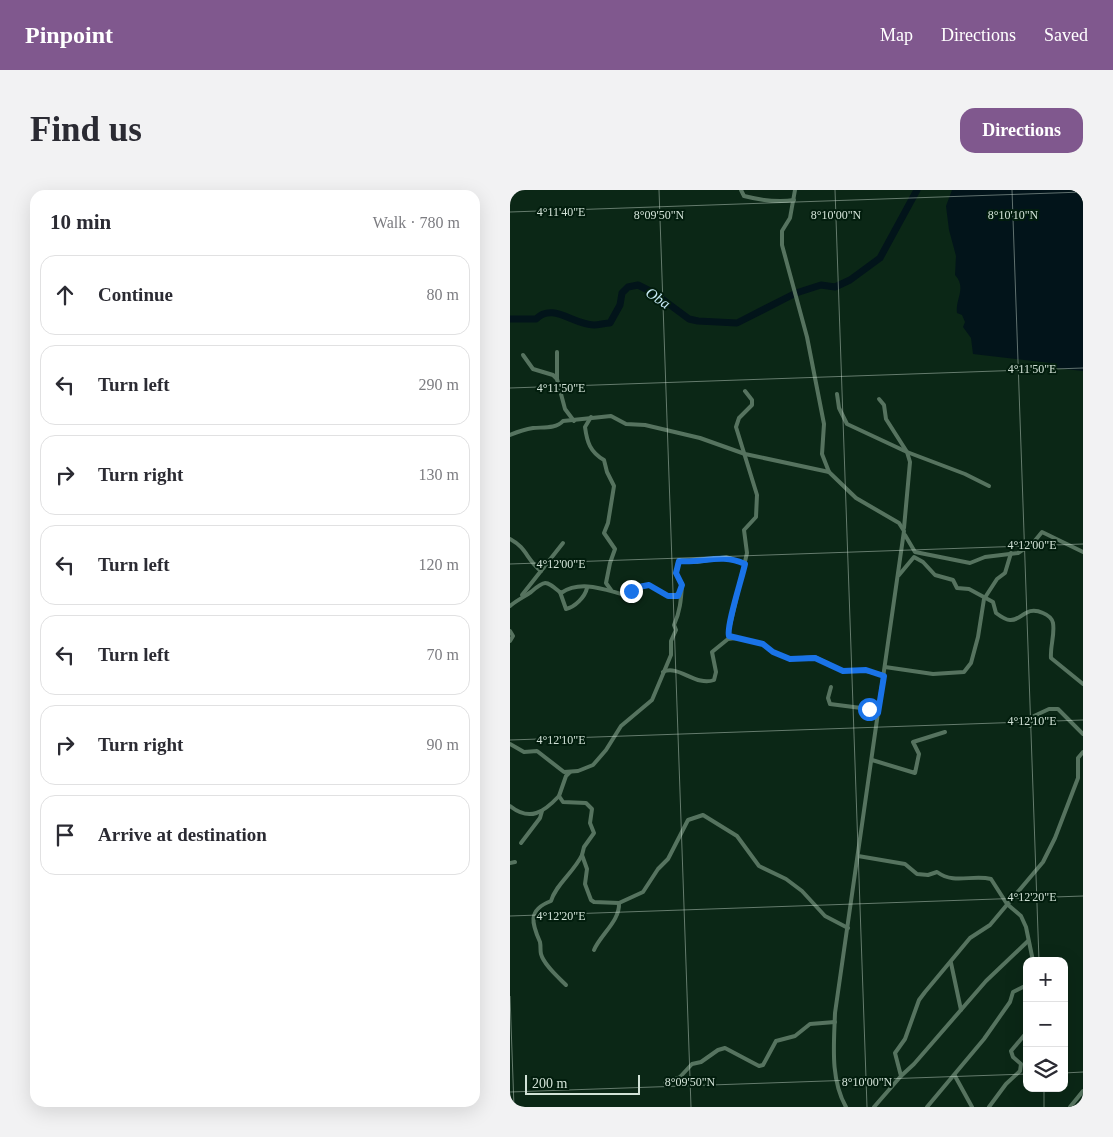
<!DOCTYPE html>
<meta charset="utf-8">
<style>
:root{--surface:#fff;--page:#f2f2f3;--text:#2b2b33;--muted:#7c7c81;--line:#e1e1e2;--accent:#80588e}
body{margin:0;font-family:Georgia,serif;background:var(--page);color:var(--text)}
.controls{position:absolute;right:15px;bottom:15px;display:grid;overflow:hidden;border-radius:10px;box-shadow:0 5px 20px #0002}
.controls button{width:45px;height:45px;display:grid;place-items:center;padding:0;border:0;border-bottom:1px solid var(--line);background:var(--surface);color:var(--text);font:25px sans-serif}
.scale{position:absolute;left:15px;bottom:12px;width:115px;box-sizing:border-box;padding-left:5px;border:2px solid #d2e2d7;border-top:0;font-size:14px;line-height:18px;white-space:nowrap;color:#d2e2d7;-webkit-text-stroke:4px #021d0d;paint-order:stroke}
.stop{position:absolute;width:15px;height:15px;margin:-11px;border:4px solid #1a73e8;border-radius:50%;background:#fff}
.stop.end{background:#1a73e8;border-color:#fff;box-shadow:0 1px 5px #0008}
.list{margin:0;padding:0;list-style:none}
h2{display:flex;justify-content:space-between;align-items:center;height:65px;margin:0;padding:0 20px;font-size:21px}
h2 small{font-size:16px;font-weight:400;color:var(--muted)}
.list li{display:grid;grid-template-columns:32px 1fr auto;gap:15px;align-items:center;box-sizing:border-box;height:80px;margin:0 10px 10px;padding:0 10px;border:1px solid var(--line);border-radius:15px}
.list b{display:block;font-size:19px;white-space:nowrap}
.list em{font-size:16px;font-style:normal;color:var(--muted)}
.icon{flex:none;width:28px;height:28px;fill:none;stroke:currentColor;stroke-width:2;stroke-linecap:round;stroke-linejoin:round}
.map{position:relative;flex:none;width:573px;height:917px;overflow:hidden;border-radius:15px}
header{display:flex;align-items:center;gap:30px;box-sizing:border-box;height:70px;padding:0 25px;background:var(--accent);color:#fff}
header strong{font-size:24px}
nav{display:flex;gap:28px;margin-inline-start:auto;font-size:18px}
.intro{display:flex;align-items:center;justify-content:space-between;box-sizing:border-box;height:120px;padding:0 30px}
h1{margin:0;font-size:35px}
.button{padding:12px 22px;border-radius:15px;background:var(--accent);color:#fff;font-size:18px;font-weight:700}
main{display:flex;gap:30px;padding:0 30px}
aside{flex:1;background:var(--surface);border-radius:15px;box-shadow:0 5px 20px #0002}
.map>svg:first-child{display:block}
</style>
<header>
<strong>Pinpoint</strong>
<nav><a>Map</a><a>Directions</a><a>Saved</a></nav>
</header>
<div class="intro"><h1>Find us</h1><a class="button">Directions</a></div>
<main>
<aside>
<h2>10 min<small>Walk · 780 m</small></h2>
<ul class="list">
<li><svg class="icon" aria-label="ahead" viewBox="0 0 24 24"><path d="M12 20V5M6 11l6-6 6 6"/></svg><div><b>Continue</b></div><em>80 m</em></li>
<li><svg class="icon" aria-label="left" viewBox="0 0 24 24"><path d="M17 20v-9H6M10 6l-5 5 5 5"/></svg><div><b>Turn left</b></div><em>290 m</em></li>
<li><svg class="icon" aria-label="right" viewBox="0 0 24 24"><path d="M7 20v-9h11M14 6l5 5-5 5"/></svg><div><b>Turn right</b></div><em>130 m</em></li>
<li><svg class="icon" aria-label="left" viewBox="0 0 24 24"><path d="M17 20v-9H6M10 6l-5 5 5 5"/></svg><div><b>Turn left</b></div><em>120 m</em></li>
<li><svg class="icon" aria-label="left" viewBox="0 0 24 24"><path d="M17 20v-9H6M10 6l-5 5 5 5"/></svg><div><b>Turn left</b></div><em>70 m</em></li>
<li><svg class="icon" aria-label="right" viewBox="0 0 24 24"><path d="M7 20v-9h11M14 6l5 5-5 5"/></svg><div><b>Turn right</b></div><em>90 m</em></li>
<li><svg class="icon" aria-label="arrive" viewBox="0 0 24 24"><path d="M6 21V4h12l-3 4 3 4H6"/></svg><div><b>Arrive at destination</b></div></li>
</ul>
</aside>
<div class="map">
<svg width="573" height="917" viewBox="0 0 573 917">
<rect width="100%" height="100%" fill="#0b2716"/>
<path fill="#02141a" d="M 442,0 L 573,0 L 573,181 L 546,178 L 540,173 L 463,164 L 461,148 L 453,137 L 455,132 L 452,125 L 447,123 C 445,109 457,98 445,85 L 446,66 L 439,40 L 436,16 Z"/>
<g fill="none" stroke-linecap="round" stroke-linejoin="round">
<g stroke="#02141a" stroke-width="7">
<path d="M 286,103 L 311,95 L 325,97 L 340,90 L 370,68 L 407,0"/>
<path d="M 0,129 L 26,129 C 43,112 63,135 84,135 C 89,135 95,133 100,133 L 110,115 L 112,103 L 118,97 L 128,95 L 144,103 L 179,129 L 188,131 L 227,133 L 284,104"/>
</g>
<g stroke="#56735f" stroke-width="4">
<path d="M 231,0 L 234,6 C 250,10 267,13 284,10"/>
<path d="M 285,0 L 280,28 L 272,41 L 272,55 L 297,147 L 314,234 L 312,264 L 319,282 L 346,308 L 389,333 L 394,341 L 325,823 C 324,854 320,889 336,917"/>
<path d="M 47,162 L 47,189 L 55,219 L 64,231"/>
<path d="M 13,165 L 23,179 L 43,185 L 47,189"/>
<path d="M 327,204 L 329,218 L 337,234 L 397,262 L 400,272 L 394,338"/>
<path d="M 369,209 L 374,215 L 376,229 L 397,262 L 455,284 L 479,296"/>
<path d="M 81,227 L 75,237 C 77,252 80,262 94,270 L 97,282 L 104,296 L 98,333 L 94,343 L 105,359 L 100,373 L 96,393 L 101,400"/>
<path d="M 0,245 C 7,242 16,239 23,238 C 33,237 46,239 53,231 L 101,226 L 116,234 L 135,235 L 190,248 L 235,264 L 319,282"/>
<path d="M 395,345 L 405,362 L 460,373 L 475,367 L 508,363 L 523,353 L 532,342 L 573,362"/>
<path d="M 0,349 C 17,358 16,369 31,381"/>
<path d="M 389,385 L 404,367 L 413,372 L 425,385 L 443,390 L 447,398 L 459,399 L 483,412 L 486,423 C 490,426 496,430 500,430 C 512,431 515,415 533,423 C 538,425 542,428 543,433 C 545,445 540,456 541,468 L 573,494"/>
<path d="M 50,402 L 56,419 C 65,417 75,407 77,398"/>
<path d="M 12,405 L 53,353"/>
<path d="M 0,416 C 7,410 14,407 21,402 C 36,389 36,391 51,403 C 70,390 93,399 112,404 L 123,398 L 139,395 L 159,406 L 170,404"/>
<path d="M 0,441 L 3,446 L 0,451"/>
<path d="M 222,448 L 218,444 L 237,363 L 234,340 L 246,327 L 247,305 L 226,237 L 229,228 L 242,215 L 242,210 L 235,201"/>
<path d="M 375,477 L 423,484 L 454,482 L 461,473 L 468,447 L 474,409 L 487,389 L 495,383 L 501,363"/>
<path d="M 153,482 C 168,474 186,497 204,490 L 206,482 L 202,462 L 218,449 L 226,448 L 253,454 L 263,462 L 280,469 L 305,467 L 333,481 L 356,481 L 374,485"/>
<path d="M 321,497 L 318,508 L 320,514 L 359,519 L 368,523"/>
<path d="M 520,536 L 524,526 L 539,519 L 548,519 L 573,544"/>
<path d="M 0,554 L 14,562 L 27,561 L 54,582 L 68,581 L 83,575 L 96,560 L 111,536 L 142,510 L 161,465 L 161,451 L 166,440 L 164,435 C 170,422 171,410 172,395 L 166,383 L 168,372 L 187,372 L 216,367 L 235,374"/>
<path d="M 362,570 L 405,583 L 409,564 L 403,552 L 435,542"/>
<path d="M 60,582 L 56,586 L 49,606 L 53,612 L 76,613 L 82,619 L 80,633 L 84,643 L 74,657 L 72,665 L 77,679 L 75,694 L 81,710 L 84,712 L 109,713 L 133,702 L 148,679 L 158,669 L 178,630 L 193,625 L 227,646 L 249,676 L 276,689 L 292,701 L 315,726 L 338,738"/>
<path d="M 0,616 C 20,632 34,622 49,606"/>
<path d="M 11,653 L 30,628 L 32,621"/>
<path d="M 348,666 L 395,674 L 407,684 L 418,685 L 427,682 C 445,695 462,684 481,689 L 497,714 L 511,726 L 516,737 L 523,771"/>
<path d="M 0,673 L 5,672"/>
<path d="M 84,760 C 91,744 110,731 109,713"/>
<path d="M 441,773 L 451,820"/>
<path d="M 56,795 C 48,787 34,775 31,764 C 30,760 31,757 30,752 C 22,734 17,720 41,711 C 46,694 64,682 72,665"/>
<path d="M 391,886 L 404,874 L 476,791 L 518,751"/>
<path d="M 445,886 L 462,917"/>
<path d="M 155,893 L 170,887 L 182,874 L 191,872 L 208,860 L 215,858 L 249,876 L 253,875 L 266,851 L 285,846 L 300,834 L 325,832"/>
<path d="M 364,917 L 391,886 L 385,863 L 395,849 L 409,810 L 415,802 L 460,748 L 480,735 L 533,672 L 545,648 L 568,588 L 568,568 L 573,562"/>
<path d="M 417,917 L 474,849 L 500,812 L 503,802 L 517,795"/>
<path d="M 479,917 L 496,894 L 510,881 L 511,874 L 503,867 L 501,861 L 517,842"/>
<path d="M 560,917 L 573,901"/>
</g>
</g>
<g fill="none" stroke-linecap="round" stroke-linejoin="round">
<path stroke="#1a73e8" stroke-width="6" d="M 121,401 L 123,398 L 139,395 L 158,406 L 168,406 L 172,395 L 166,383 L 169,371 C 194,373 211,363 235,374 C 232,388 216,437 219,446 L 253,454 L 263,462 L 280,469 L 305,468 L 333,481 L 356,480 L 374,486 L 368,523 L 359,519"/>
</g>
<path fill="none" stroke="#d2e2d7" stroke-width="1" stroke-opacity="0.45" d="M 149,0 L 181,917M 325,0 L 357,917M 502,0 L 529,771M 0,22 L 573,2M 0,198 L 573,178M 0,374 L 573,354M 0,550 L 573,530M 0,726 L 573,706M 0,806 L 4,917M 554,883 L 573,882M 534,898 L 534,917M 0,902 L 517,884"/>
<g text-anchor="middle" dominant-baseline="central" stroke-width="4" stroke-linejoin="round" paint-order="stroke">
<g font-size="15" font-style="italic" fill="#c7eaf6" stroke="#021d0d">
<text transform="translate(148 108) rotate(34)">Oba</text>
</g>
</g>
<g font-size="12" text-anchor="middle" fill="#d2e2d7" stroke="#021d0d" stroke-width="4" stroke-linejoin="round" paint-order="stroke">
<text x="51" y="26">4°11'40"E</text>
<text x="149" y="29">8°09'50"N</text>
<text x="326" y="29">8°10'00"N</text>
<text x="503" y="29">8°10'10"N</text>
<text x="522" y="183">4°11'50"E</text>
<text x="51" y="202">4°11'50"E</text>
<text x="522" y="359">4°12'00"E</text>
<text x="51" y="378">4°12'00"E</text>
<text x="522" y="535">4°12'10"E</text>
<text x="51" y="554">4°12'10"E</text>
<text x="522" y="711">4°12'20"E</text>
<text x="51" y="730">4°12'20"E</text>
<text x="180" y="896">8°09'50"N</text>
<text x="357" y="896">8°10'00"N</text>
</g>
</svg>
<div class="controls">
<button>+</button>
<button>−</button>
<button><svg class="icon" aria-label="layers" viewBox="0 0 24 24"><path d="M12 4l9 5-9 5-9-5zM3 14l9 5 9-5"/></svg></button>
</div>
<div class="scale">200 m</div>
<div class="stop" style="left:359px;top:519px"></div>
<div class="stop end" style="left:121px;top:401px"></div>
</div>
</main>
